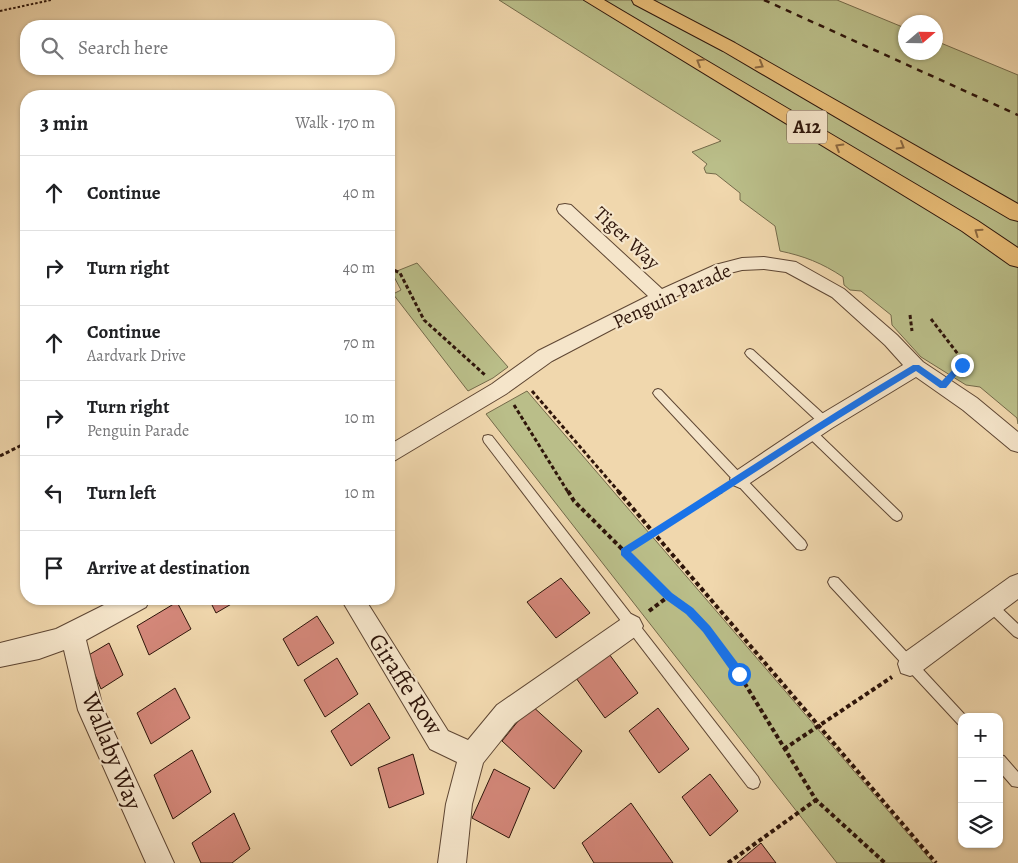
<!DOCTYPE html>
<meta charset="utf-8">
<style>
:root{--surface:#fff;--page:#f6f6f6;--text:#202124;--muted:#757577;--line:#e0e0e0}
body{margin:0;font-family:Alegreya,serif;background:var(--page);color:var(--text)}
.controls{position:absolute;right:15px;bottom:15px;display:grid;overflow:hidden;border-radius:10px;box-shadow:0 1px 4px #0004}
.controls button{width:45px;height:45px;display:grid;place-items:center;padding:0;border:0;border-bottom:1px solid var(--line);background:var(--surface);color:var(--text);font:25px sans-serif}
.compass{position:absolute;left:898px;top:15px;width:45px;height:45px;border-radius:50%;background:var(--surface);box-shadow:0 1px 4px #0004;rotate:70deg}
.stop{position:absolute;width:15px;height:15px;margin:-11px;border:4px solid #1a73e8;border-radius:50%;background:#fff}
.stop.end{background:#1a73e8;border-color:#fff;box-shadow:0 1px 5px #0008}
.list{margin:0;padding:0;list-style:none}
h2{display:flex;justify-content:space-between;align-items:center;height:65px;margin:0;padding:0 20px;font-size:21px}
h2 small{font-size:16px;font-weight:400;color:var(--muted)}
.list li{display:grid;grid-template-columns:32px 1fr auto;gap:15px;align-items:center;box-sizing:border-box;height:75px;padding:0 20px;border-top:1px solid var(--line)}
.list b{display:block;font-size:19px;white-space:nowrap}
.list p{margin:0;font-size:16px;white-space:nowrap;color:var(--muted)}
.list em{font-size:16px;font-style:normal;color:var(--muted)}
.icon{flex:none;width:28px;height:28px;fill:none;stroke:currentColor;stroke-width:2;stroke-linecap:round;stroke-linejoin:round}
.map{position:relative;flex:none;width:1018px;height:863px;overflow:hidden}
.search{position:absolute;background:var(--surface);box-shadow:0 1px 4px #0004;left:20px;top:20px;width:375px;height:55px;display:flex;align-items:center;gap:12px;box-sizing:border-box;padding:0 18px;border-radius:20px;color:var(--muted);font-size:19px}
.panel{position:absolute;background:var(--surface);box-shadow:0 1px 4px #0004;left:20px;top:90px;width:375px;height:515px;border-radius:20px}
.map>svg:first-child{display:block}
</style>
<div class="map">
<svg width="1018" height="863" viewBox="0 0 1018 863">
<rect width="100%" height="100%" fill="#f0d7ad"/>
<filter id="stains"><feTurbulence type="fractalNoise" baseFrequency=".004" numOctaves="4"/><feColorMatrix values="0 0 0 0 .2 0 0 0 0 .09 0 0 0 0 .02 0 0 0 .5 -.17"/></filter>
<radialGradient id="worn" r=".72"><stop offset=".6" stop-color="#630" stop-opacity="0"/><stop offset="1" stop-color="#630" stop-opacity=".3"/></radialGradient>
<g fill="#babe89" stroke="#746a4a">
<path d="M 499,0 L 837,0 L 905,28 L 906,52 L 936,52 L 936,41 L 1018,75 L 1018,424 L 1017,418 L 980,387 L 966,385 L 921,357 L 892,325 L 891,315 L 861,291 L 850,290 L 844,285 L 843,277 C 822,263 804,256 780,251 L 775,226 L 740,200 L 740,193 L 716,174 L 706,173 L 704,168 L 707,164 L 692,152 L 721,141 Z"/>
<path d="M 417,263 L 508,367 L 493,378 L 468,391 L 393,294 L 401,290 L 392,273 Z"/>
<path d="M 527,391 L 933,863 L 837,863 L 486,414 Z"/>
</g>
<g fill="#d38779" stroke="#2e150a">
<path d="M 561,578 L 590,613 L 556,638 L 527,602 Z"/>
<path d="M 209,599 L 240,599 L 216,613 Z"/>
<path d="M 177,602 L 191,629 L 149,655 L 137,626 Z"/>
<path d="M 317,616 L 334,643 L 298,666 L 283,639 Z"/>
<path d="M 109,643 L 123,675 L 101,689 L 87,656 Z"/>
<path d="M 609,654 L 638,693 L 605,718 L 576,678 Z"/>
<path d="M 337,658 L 358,694 L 325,717 L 304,680 Z"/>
<path d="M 175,688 L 190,718 L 151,744 L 137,713 Z"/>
<path d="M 369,703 L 390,738 L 351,766 L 331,731 Z"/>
<path d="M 531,705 L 582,751 L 554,789 L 502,741 Z"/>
<path d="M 658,708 L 689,749 L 659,773 L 629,731 Z"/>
<path d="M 192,750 L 211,792 L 173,819 L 154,775 Z"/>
<path d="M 413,754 L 424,794 L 389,808 L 378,768 Z"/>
<path d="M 494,769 L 530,788 L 509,838 L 472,818 Z"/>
<path d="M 710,774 L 738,811 L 710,836 L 682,797 Z"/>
<path d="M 631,803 L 673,863 L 594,863 L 582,843 Z"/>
<path d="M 234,813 L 250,849 L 232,863 L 201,863 L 192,843 Z"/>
<path d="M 761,843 L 776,863 L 737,863 Z"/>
</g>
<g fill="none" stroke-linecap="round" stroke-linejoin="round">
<g stroke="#5e4633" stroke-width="2">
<g id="service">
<path d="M 750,349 L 753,350 L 829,419 L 830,422 L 829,425 L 821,425 L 747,356 L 745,353 L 747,350 Z"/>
<path d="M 658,389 L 661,390 L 805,541 L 807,545 L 805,549 L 801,550 L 797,549 L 655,396 L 653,393 L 655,390 Z"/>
<path d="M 810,428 L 814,429 L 901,513 L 902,516 L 901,519 L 897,521 L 893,519 L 806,435 L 805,432 L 806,429 Z"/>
<path d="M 488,435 L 492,436 L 758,777 L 760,782 L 758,787 L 753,789 L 748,787 L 484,442 L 483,439 L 484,436 Z"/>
<path d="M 834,577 L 838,578 L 966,716 L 967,717 L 962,717 L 962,726 L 958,724 L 830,586 L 828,582 L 830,578 Z"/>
<path d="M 991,600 L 995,602 L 1018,624 L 1018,638 L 1014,636 L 987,610 L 985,606 L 987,602 Z"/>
<path d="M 999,755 L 1004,756 L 1018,772 L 1018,787 L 1012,786 L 999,771 Z"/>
</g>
</g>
<g stroke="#5e4633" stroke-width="2">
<g id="minor">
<path d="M 565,204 L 571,205 L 662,289 L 715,265 L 742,258 L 764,257 L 796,262 L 844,289 L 897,335 L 923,362 L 977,398 L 1018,432 L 1018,452 L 1011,450 L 963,410 L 916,377 L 832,428 L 747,485 L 740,488 L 733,485 L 730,479 L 733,473 L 818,416 L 903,365 L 885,345 L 832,297 L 786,272 L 764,269 L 742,270 L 726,274 L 666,301 L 552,361 L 506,394 L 389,464 L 389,445 L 492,384 L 538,351 L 648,296 L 559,213 L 557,209 L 559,205 Z"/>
<path d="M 1018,574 L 1018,599 L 919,673 L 910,676 L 901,673 L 898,664 L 901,655 L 1010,577 Z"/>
<path d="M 116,599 L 150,599 L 146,607 L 86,640 L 103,708 L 174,863 L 146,863 L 78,710 L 64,650 L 39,659 L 0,667 L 0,643 L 56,629 Z"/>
<path d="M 341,599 L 365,599 L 448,731 L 468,740 L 497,705 L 623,618 L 631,614 L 639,618 L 643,626 L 639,634 L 515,723 L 483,763 L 472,804 L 466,863 L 438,863 L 446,804 L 457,762 L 430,749 Z"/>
</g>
</g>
<g stroke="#2e150a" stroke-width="2">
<g id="trunk">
<path d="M 584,0 L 604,0 L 978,221 L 1018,248 L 1018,267 L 1010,265 L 962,231 Z"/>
<path d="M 632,0 L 653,0 L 735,43 L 1018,204 L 1018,221 L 1010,219 L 723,51 L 634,4 Z"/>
</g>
</g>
<path stroke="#2e150a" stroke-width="2" stroke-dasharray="2.5 2" stroke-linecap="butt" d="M 0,11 L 51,0"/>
<g stroke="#2e150a" stroke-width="3" stroke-dasharray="4 2.5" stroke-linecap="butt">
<path d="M 389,271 L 392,269 L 400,273 L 424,320 L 485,375"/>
<path d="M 910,315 L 912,331"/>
<path d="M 931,319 L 961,358 L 962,365 L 957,371"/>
<path d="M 532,391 L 619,492"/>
<path d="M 514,405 L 568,492"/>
<path d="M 0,456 L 26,443"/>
<path d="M 720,492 L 723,490"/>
</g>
<g stroke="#2e150a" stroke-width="4" stroke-dasharray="4.5 3" stroke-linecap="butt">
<path d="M 568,491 L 574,501 L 669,596 L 690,611 L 707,629 L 739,674 L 816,800 L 885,863"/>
<path d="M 618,491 L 936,863"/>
<path d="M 624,552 L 722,491"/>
<path d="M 649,611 L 669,596"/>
<path d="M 784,749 L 892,677"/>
<path d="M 728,863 L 816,800"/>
</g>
<use href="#service" fill="#f5e5ca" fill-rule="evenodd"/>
<use href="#minor" fill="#f5e5ca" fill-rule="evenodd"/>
<use href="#trunk" fill="#e8bc76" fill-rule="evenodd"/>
<path stroke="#2e150a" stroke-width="2.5" stroke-dasharray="6 6" stroke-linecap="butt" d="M 764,0 L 1018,115"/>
</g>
<defs><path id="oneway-chevron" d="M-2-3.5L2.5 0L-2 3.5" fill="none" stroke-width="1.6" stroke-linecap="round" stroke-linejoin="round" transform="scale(1.25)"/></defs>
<g stroke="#8b6840">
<use href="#oneway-chevron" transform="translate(700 62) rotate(-149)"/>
<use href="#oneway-chevron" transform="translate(760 65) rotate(30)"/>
<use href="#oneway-chevron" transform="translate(901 146) rotate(30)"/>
<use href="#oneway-chevron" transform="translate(839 147) rotate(-149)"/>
<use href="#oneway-chevron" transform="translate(978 232) rotate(-145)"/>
</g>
<path fill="#1a73e8" d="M 959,363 L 965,365 L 946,388 L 940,388 L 916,371 C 819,429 726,492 631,552 L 672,593 L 693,608 L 710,626 L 743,670 L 743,677 L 735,677 L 703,632 L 686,614 L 665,599 L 621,555 L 621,549 C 719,488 814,424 913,365 L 919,365 L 942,381 Z"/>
<g text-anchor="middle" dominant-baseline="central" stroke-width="4.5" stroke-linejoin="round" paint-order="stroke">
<rect fill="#f5e5ca" stroke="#6a5344" stroke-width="1" x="787" y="110.5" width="40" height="33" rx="4"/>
<g font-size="19" font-weight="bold" fill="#2e150a">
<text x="807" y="127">A12</text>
</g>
<g font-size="20" fill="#2e150a" stroke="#f5e5ca">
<text transform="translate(627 238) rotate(43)">Tiger Way</text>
<text transform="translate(672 296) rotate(-25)">Penguin Parade</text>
</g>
<g font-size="24" fill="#2e150a" stroke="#f5e5ca">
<text transform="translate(406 684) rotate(57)">Giraffe Row</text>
<text transform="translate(112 751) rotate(68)">Wallaby Way</text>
</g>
</g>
<rect width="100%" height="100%" filter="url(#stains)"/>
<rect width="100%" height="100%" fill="url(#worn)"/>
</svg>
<div class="controls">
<button>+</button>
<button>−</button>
<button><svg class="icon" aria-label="layers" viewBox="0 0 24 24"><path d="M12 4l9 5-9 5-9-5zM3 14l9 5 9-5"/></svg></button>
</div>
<svg class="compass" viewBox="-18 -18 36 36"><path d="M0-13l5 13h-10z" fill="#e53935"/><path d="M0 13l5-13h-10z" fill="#757577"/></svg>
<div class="stop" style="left:739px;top:674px"></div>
<div class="stop end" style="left:962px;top:365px"></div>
<div class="search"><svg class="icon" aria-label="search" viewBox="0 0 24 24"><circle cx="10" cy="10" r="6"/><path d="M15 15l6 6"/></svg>Search here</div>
<section class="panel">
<h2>3 min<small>Walk · 170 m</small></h2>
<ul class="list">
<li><svg class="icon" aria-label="ahead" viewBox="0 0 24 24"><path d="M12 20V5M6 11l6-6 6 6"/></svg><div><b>Continue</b></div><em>40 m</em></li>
<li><svg class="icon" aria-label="right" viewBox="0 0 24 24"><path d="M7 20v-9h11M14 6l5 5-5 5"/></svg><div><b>Turn right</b></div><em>40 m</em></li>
<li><svg class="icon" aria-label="ahead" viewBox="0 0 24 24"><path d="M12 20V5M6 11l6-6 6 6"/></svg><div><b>Continue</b><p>Aardvark Drive</p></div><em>70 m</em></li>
<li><svg class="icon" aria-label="right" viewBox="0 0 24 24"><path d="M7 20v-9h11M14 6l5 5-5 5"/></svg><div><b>Turn right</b><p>Penguin Parade</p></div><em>10 m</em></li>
<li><svg class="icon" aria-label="left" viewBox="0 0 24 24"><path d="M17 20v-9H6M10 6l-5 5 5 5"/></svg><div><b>Turn left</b></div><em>10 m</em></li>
<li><svg class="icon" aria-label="arrive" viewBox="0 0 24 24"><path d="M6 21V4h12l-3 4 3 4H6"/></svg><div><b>Arrive at destination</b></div></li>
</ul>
</section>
</div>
